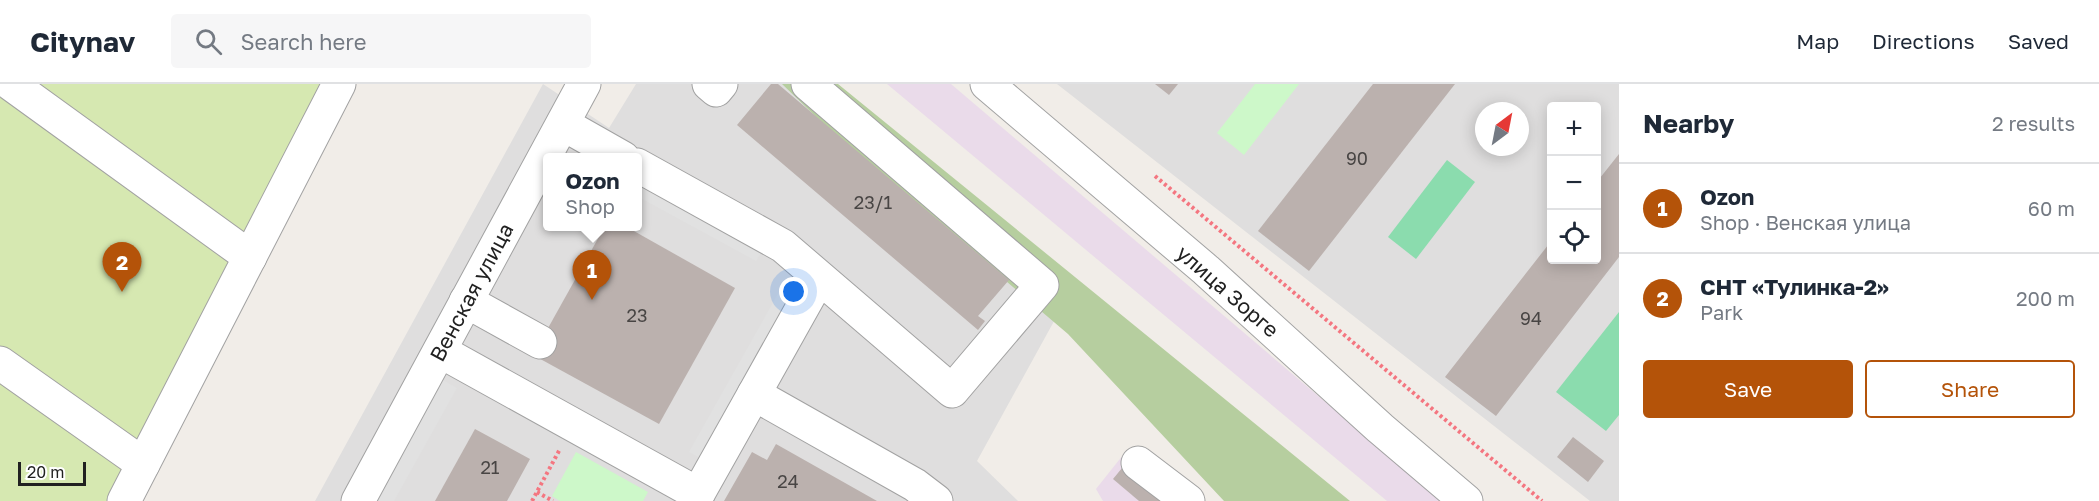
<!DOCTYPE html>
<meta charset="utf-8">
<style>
:root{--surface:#fff;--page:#f6f6f7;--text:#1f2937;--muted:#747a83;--line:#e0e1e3;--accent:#b45309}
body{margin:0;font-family:"Golos Text",sans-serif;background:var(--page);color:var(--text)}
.controls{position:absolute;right:18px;top:18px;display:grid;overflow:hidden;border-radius:6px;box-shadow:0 3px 15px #0003}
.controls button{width:54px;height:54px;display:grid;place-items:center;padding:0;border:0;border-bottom:2px solid var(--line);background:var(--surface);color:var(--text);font:30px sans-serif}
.compass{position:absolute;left:1475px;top:18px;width:54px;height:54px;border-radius:50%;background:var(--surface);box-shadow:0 3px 15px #0003;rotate:32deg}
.scale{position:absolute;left:18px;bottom:15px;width:68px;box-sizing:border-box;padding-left:6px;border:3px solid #212121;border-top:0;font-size:16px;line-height:21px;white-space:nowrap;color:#212121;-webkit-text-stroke:4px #fff;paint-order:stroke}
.you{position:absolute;left:794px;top:208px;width:21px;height:21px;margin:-15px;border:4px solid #fff;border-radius:50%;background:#1a73e8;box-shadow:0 0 0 9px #1a73e833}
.badge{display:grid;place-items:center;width:39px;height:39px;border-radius:50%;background:var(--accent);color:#fff;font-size:20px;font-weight:700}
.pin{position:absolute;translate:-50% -50px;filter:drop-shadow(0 2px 3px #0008)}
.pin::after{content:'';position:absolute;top:32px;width:21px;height:18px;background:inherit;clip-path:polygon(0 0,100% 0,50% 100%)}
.popup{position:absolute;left:543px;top:69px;width:99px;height:78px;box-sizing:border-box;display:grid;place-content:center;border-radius:6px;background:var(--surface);filter:drop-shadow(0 2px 4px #0005);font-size:20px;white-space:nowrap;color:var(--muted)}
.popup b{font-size:22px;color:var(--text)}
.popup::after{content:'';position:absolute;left:50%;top:100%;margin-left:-12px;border:12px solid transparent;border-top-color:var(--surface)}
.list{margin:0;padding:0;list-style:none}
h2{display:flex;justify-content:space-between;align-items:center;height:78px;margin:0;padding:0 24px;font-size:26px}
h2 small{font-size:20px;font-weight:400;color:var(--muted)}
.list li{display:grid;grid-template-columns:39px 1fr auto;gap:18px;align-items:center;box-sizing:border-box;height:90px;padding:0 24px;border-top:2px solid var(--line)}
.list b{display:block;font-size:22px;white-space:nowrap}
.list p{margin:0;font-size:20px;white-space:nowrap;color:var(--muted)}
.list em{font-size:20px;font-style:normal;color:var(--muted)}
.actions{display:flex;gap:12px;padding:18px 24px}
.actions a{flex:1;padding:14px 0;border:2px solid var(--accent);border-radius:6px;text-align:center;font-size:21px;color:var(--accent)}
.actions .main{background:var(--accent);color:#fff}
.icon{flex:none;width:33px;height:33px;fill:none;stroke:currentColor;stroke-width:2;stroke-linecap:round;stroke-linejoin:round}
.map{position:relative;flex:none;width:1619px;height:417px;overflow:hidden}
header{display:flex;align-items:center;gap:36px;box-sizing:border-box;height:84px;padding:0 30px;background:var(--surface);border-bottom:2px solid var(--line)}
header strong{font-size:28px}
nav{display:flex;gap:33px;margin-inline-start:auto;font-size:21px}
.search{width:420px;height:54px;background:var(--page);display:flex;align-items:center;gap:15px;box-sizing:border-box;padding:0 21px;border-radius:6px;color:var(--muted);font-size:22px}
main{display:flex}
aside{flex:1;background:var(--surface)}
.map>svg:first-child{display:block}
</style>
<header>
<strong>Citynav</strong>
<div class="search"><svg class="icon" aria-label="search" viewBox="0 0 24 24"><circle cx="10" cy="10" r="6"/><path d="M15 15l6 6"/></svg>Search here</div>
<nav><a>Map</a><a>Directions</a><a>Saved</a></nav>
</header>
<main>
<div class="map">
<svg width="1619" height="417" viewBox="0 0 1619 417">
<rect width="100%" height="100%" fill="#f1ede8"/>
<g fill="#dfdede" fill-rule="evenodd">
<path d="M 543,0 L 609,44 L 636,0 L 835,0 L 1069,210 L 977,377 L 1018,417 L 315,417 ZM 547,74 L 637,74 L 637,142 L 547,142 Z"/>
<path d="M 1057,0 L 1619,0 L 1619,417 L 1590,417 ZM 1552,22 L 1596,22 L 1596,176 L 1552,176 ZM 1484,27 L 1520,27 L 1520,63 L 1484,63 Z"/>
</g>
<g fill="#eadbea">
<path d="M 887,0 L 951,0 L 1442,417 L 1387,417 Z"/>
<path d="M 1127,366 L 1196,417 L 1103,417 L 1096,405 Z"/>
</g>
<path fill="#d6e8b1" d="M 0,0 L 352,0 L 136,417 L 0,417 Z"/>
<path fill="#b6ce9f" d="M 782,0 L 838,0 L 1350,417 L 1224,417 L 1068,250 L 837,53 Z"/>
<g fill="#cdf8c9">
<path d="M 1255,0 L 1299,0 L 1244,71 L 1217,49 Z"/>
<path d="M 576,368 L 648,408 L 643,417 L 560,417 L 552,412 Z"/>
</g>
<g fill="#8bdcae">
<path d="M 1447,76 L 1475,98 L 1416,175 L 1388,153 Z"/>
<path d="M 1619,228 L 1619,331 L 1606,347 L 1556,308 Z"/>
</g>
<g fill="#e1e1e1">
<path d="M 637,91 L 765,162 L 756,177 L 637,112 Z"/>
<path d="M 779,208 L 793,216 L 704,376 L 689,368 Z"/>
<path d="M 441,295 L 457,304 L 394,417 L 373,417 Z"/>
</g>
<g fill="#bbb1ae">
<path d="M 771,0 L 778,0 L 1009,196 L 978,232 L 985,237 L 978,246 L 737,41 Z"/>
<path d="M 1155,0 L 1178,0 L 1169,11 Z"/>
<path d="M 1373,0 L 1455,0 L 1309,187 L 1258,147 Z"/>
<path d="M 1619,70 L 1619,173 L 1496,332 L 1445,293 L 1552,156 L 1552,176 L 1596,176 L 1596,99 Z"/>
<path d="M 605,142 L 625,142 L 735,204 L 659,340 L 533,271 Z"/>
<path d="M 475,345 L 530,375 L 507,417 L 435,417 Z"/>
<path d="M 1573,353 L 1604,377 L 1588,398 L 1557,373 Z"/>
<path d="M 776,360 L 877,417 L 724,417 L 752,368 L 767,376 Z"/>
<path d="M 1127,378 L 1176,417 L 1139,417 L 1113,395 Z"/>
</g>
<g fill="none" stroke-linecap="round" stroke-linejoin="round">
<g stroke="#a2a2a2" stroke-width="35">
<g id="minor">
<path d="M 11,0 L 250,173"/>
<path d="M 709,0 L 716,6 L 721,0"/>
<path d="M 987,0 L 1206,186 L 1380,344 L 1466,417"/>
<path d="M 563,40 L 623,74"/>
<path d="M 637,81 L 783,162 L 952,307 L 1042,201 L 808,0"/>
<path d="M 466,217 L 540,258"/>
<path d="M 440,267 L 698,410"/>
<path d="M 0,279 L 143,380"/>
<path d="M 754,310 L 819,194"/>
<path d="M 1138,379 L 1188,417"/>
<path d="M 124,417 L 339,0"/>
<path d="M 358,417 L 584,0"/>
<path d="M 694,417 L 754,310 L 915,401 L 936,417"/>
</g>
</g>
<g stroke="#f47680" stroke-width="4" stroke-dasharray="3 3" stroke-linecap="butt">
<path d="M 1155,92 L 1542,417"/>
<path d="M 537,408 L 553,417"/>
<path d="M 532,417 L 560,365"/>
</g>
<use href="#minor" stroke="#fff" stroke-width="33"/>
</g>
<g text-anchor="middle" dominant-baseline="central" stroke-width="4.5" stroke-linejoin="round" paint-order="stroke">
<g font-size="18" fill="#484544">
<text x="1357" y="74">90</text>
<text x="873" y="118">23/1</text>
<text x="637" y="231">23</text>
<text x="1531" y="234">94</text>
<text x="490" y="383">21</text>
<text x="788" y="397">24</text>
</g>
<g font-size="21" fill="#212121" stroke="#fff">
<text transform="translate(1228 207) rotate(41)">улица Зорге</text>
<text transform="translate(471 208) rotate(-62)">Венская улица</text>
</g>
</g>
</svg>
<div class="controls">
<button>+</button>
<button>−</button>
<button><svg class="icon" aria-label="locate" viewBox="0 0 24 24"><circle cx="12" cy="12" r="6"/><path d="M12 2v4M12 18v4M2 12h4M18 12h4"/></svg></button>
</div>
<svg class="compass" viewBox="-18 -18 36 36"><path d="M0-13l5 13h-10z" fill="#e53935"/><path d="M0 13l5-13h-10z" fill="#747a83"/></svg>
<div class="scale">20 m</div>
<div class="you"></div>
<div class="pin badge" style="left:592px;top:216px">1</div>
<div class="popup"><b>Ozon</b>Shop</div>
<div class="pin badge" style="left:122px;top:208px">2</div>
</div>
<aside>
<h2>Nearby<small>2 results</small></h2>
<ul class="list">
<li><span class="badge">1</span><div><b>Ozon</b><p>Shop · Венская улица</p></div><em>60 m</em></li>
<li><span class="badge">2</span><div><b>СНТ «Тулинка-2»</b><p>Park</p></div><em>200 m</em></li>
</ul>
<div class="actions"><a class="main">Save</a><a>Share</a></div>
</aside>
</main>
